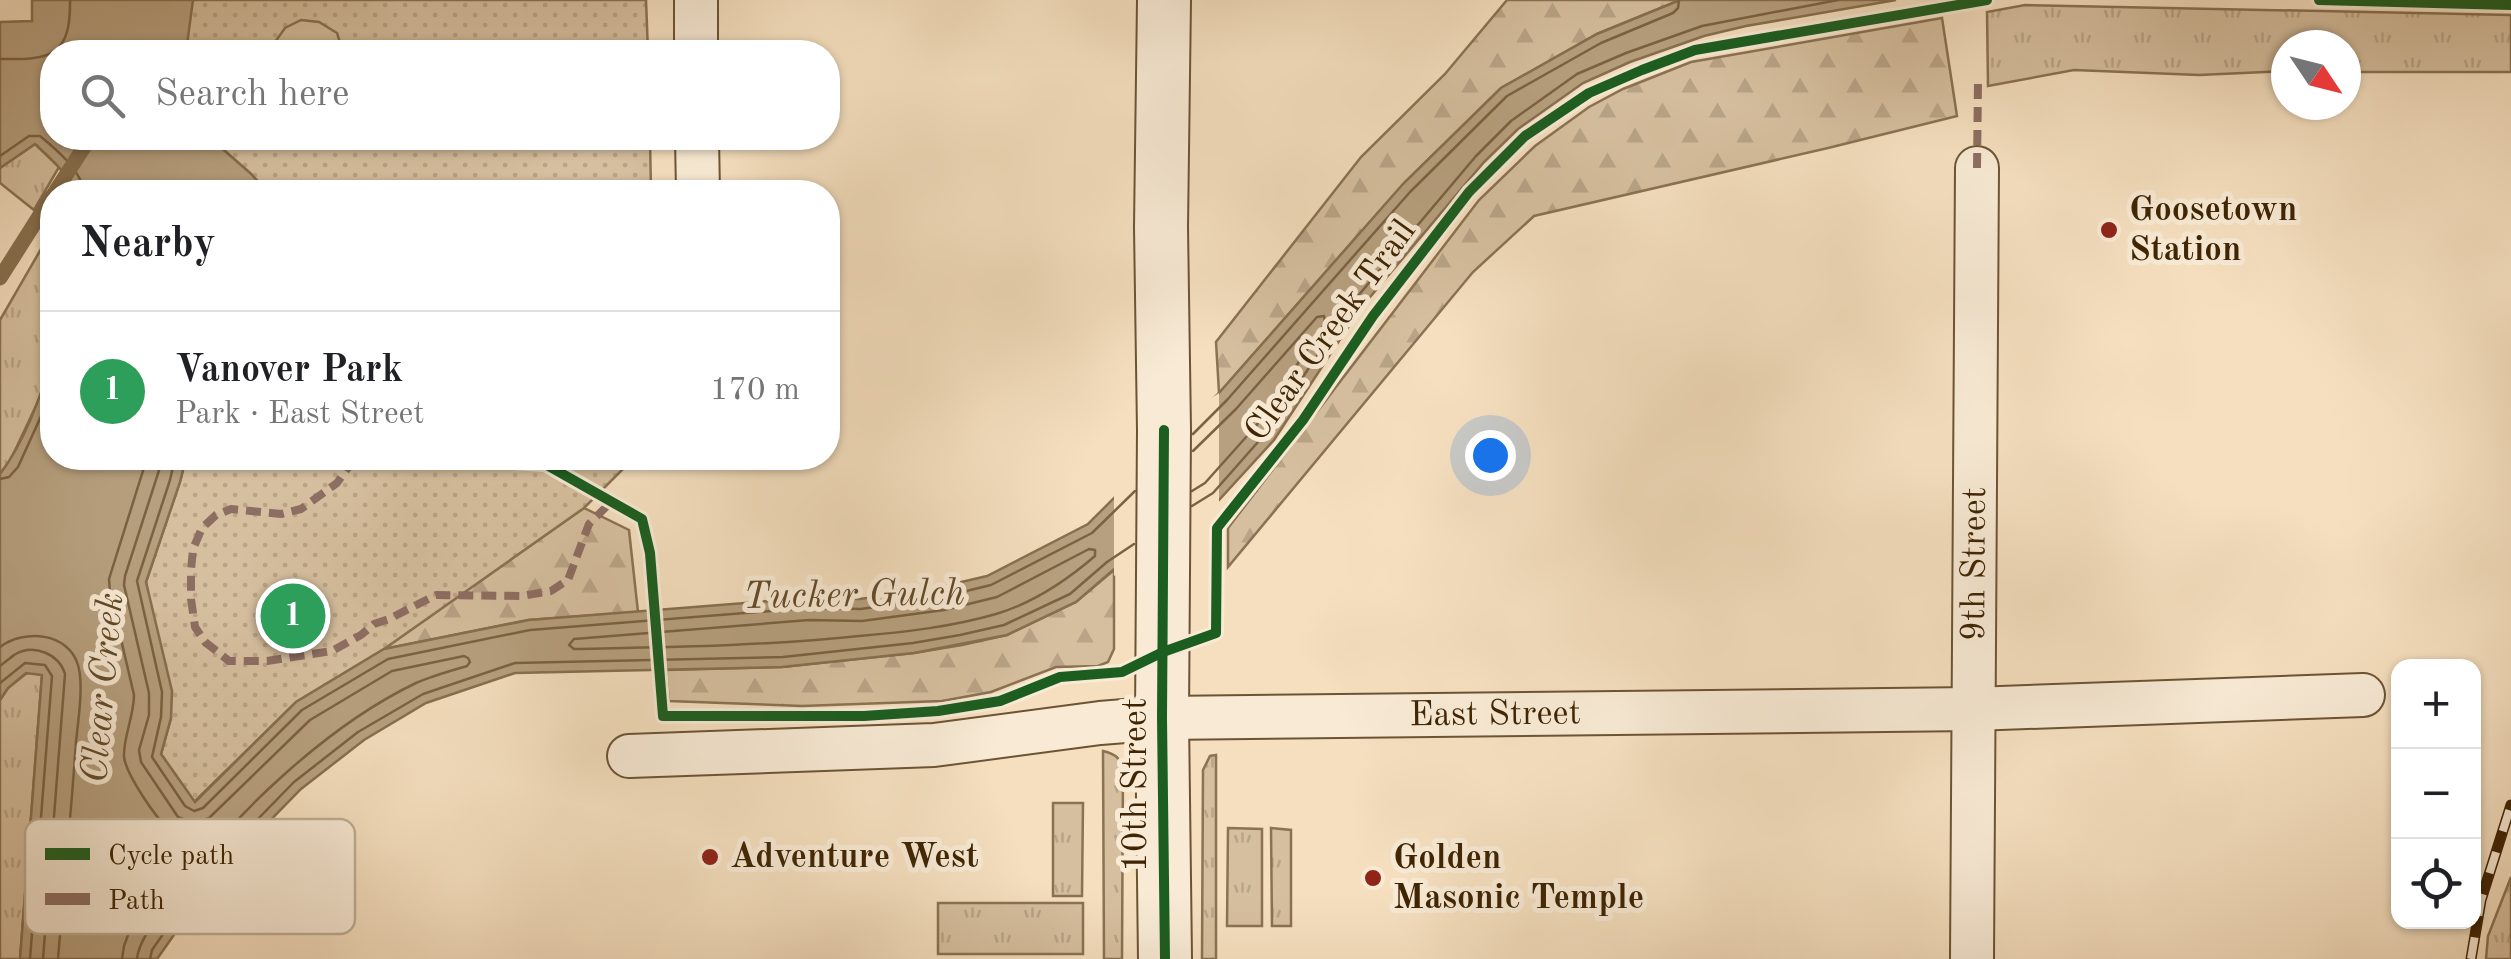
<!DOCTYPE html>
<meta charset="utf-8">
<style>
:root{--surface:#fff;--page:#f2f2f2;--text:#202124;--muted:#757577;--line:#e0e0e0;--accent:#8f2418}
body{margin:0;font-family:"Old Standard TT",serif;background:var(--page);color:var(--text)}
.controls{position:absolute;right:30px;bottom:30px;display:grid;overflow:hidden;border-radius:20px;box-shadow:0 2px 8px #0004}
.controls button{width:90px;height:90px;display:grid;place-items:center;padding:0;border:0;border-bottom:2px solid var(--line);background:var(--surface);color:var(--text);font:50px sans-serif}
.compass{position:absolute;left:2271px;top:30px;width:90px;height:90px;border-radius:50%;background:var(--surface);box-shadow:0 2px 8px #0004;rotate:125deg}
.you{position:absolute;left:1490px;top:455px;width:35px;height:35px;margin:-25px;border:8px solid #fff;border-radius:50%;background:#1a73e8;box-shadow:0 0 0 15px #1a73e833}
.badge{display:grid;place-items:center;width:65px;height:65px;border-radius:50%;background:var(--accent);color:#fff;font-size:32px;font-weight:700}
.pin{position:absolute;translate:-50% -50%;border:5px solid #fff;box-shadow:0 2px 10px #0006}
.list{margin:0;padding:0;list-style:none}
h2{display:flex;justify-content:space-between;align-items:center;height:130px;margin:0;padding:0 40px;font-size:42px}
h2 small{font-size:32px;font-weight:400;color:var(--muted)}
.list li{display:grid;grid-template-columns:65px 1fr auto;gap:30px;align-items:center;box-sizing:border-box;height:160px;padding:0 40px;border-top:2px solid var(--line)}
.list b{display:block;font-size:38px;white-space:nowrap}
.list p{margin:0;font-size:32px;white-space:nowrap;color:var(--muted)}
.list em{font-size:32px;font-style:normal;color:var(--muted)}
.icon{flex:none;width:55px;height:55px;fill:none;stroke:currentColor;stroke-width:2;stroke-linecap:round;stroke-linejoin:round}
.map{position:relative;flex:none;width:2511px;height:959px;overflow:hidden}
.search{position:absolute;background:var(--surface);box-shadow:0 2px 8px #0004;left:40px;top:40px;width:800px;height:110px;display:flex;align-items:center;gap:25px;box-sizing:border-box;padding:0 35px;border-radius:40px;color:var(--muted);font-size:38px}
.panel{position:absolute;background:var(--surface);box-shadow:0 2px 8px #0004;left:40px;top:180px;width:800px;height:290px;border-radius:40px}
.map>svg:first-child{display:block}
</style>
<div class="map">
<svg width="2511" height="959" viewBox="0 0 2511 959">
<defs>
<pattern id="grass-tufts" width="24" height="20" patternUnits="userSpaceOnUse" patternTransform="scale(2.5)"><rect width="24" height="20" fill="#d6bf9f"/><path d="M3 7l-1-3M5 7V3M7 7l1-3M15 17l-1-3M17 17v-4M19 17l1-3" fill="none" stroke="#b9a487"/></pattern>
<pattern id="forest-firs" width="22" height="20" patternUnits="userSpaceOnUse" patternTransform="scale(2.5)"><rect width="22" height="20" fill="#d6bf9f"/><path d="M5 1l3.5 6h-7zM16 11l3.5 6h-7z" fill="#b9a487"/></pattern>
<pattern id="park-dots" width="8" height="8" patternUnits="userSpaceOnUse" patternTransform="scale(2.5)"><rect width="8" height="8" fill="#d6bf9f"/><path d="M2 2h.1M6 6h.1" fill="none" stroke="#b9a487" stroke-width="1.8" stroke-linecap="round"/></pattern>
</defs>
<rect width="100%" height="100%" fill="#f5dfbf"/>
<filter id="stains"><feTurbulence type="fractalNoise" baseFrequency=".002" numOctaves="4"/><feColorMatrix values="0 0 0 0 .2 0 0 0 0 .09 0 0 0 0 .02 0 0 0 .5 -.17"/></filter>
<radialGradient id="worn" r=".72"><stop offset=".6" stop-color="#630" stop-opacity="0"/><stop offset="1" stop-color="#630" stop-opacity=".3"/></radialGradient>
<g fill="url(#grass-tufts)" stroke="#8a7252" stroke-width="2.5">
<path d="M 2025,5 L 2511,15 L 2511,72 L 2346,72 L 2346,45 L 2286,45 L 2286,71 L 2199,75 L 2074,70 L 1988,86 L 1987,12 Z"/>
<path d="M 35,144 L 59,167 L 34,210 L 0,183 L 0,168 Z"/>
<path d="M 52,230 L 52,359 L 42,393 L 10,461 L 0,474 L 0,320 Z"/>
<path d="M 27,673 L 42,674 L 20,959 L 0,959 L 0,700 L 8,688 Z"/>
<path d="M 1103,751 C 1116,754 1121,758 1123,772 L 1122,959 L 1104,959 Z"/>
<path d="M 1216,755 L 1216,959 L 1202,959 L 1203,770 L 1210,756 Z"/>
<path d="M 1053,803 L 1083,803 L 1082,896 L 1053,896 Z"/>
<path d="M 1228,828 L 1262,829 L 1262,926 L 1227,926 Z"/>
<path d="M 1271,828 L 1291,830 L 1291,926 L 1272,926 Z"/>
<path d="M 2511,877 L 2511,959 L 2486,959 L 2488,936 Z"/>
<rect x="938" y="903" width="145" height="51"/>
</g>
<g fill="url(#forest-firs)" stroke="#8a7252" stroke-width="2.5">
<path d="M 1507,0 L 1680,0 L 1597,34 L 1501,88 L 1405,182 L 1219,393 L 1216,342 L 1361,157 L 1445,74 Z"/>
<path d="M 1942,18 L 1957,116 L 1828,148 L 1534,216 L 1473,272 L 1228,567 L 1228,528 L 1479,200 L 1535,146 L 1589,107 L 1623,89 L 1691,62 Z"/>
<path d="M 584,508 L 629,530 L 638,612 L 528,620 L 384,649 Z"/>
<path d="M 1114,570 L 1114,649 L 1108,662 L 1098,666 L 1056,667 L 991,692 L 942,701 L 802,706 L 669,701 L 666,670 L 782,667 L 914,653 L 962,645 L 1007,635 L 1076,602 Z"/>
</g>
<g fill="url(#park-dots)" stroke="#8a7252" stroke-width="2.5">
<path d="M 192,0 L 646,0 L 648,52 L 185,52 Z"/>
<path d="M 210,138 L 650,138 L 651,192 L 268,192 L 250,173 Z"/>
<path d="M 186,458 L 634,458 L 584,508 L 384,649 L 296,702 L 194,802 L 161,754 L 171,718 L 146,582 L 180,482 Z"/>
</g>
<path fill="#d6bf9f" stroke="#8a7252" stroke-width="2.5" d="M 301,20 L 319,22 L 337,33 L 343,52 L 268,52 L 285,28 Z"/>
<g fill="#b7a07f" stroke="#876f4e" stroke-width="2.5">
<path d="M 32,0 L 193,0 L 186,52 L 52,52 L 52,138 L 210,138 L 250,173 L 268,192 L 74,192 C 68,173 50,158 35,144 L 0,168 L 0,22 L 32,21 Z"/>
<path d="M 1680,0 L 1896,0 L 1746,26 L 1704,36 L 1630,62 L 1583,83 L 1518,129 L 1484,162 L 1360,309 L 1274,440 L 1219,500 L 1113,570 L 1076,602 L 1007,635 L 914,653 L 782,667 L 515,673 L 426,703 L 364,740 L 301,789 L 214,878 L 157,959 L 20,959 L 42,675 L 26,673 L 8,688 L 0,700 L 0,474 C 25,441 40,398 52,359 L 52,458 L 186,458 L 180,482 L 146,582 L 172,691 L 171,718 L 161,754 L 195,802 L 296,702 L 384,649 L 529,620 L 808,598 L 860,599 L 940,587 L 987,576 L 1088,524 L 1219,393 L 1403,184 L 1501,88 L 1597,34 Z"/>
</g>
<path fill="#f5dfbf" d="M 1219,393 L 1219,506 L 1114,576 L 1114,491 L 1198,407 Z"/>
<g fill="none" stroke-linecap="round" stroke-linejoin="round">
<g stroke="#7b6242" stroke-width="2.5">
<path d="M 0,59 C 50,60 71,57 70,0"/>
<path d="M 0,156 L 29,136 L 40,136 C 57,150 81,170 84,192"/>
<path d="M 1193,434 L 1227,400 L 1410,192 L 1507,96 L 1601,43 L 1673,13 L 1678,8 L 1679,0"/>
<path d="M 175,458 L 170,480 L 137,581 L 162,692 L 161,717 L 152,757 L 185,806 L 194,811 L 203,808 L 302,710 L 388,659 L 530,630 L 808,608 L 861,609 L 942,597 L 991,585 L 1092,533 L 1135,491"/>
<path d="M 0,479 L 9,477 L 18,467 L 52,392"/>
<path d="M 1192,491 L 1205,483 L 1256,426 L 1325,323 L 1324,316 L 1317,317 L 1236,409 L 1193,451"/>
<path d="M 1192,506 L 1213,493 L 1265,434 L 1352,303 L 1476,156 L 1511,121 L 1577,74 L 1626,53 L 1702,26 L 1838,0"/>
<path d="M 1089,549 L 1095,550 L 1095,556 C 1066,581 1033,603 996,614 C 951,627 905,632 859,636 C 764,646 669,647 574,649 L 569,645 L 574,639 L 809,620 L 862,621 L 944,610 L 997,597 Z"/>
<path d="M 0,647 C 24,629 68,632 78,665 C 84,685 78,721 76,742 C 71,815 64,887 58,959"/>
<path d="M 0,666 C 1,665 13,656 14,655 C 34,643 59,654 65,674 L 43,959"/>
<path d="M 0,683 L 25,663 L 45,665 L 52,676 L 30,959"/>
<path d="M 122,959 L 124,946 L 128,935 L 194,843 L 192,839 C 184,837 177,835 170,830 C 156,819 126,774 124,757 C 123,738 134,716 134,695 L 110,592 L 109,579 L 147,458"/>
<path d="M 137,959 C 139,938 159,917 171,900 C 228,819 326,726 416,683 C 432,676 450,671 467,666 L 470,662 L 468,658 L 464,656 L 392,671 L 310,720 L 209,818 L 194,823 L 178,817 L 141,762 L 139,750 L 149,715 L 149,693 L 124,585 L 125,576 L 163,458"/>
<path d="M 150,959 L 152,950 L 207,871 L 294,782 L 358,732 L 423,694 L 515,663 L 783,657 L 913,643 L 960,635 L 1004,625 L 1070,594 L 1107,562 L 1134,544"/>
</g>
<g stroke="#876f4e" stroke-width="15">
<path d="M 55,192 L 90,138"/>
<path d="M 0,278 L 52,196"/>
</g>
<g stroke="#6c5433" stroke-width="46">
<g id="minor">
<path d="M 696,0 L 696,52"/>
<path d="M 697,138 L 698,192"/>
<path id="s1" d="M 629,756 L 934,745 L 1100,723 L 1162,718 L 1973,709 L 2363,695"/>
<path id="s2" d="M 1972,959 L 1977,168"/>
</g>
</g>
<g stroke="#6c5433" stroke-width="56">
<path id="tertiary" d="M 1164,0 L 1161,227 L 1164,430 L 1162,718 L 1165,959"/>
</g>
<use href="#minor" stroke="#f8ead5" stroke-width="42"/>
<use href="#tertiary" stroke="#f8ead5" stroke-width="52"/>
<g stroke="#3f2504" stroke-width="11">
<path id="rail" d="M 2471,959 L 2481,900 L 2511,805"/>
</g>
<use href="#rail" stroke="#f8ead5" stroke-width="8" stroke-dasharray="22" stroke-linecap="butt"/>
<g stroke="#8d6e63" stroke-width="8" stroke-dasharray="15 8" stroke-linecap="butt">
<path d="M 1977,168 L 1978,83"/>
<path d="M 353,458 L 350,465 L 337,483 L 301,509 L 281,514 L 231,509 L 216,515 L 202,528 L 193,549 L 191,570 L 191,599 L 195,627 L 205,642 L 229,661 L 267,661 L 332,651 L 361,635 L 374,624 L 389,619 L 436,595 L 522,596 L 551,591 L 568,580 L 589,524 L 611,502"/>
</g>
<g stroke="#f8ead5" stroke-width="16">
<g id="cycleway">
<path d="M 2319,0 L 2511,5"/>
<path d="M 1164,430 L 1162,718 L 1165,959"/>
<path d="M 452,458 L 545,464 L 642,519 L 650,553 L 663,716 L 864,716 L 938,711 L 1000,701 L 1060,677 L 1122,672 L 1163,652 L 1216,633 L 1217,528 L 1303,420 L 1373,316 L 1469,192 L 1525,136 L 1589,93 L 1642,70 L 1695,50 L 1987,0"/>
</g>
</g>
<use href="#cycleway" stroke="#1b5e20" stroke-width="10"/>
</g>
<g fill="#8f2418" stroke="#f8ead5" stroke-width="4">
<circle cx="2109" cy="230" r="10"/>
<circle cx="710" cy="857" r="10"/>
<circle cx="1373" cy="878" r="10"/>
</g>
<g text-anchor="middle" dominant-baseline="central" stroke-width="10" stroke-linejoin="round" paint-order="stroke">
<g font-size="35" font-weight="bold" fill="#3f2504" stroke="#f8ead5" text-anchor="start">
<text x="2129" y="210">Goosetown<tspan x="2129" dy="40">Station</tspan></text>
<text x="730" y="857">Adventure West</text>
<text x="1393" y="858">Golden<tspan x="1393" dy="40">Masonic Temple</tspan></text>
</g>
<g font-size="35" fill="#3f2504" stroke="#f8ead5">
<text transform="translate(1331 331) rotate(-54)">Clear Creek Trail</text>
<text stroke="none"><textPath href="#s2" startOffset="395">9th Street</textPath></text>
<text stroke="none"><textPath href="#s1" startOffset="868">East Street</textPath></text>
<text transform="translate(1136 785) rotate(-90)">10th Street</text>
</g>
<g font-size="38" font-style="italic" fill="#634a29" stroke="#f8ead5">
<text transform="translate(854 596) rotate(-1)">Tucker Gulch</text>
<text transform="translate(104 688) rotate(-85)">Clear Creek</text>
</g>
</g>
<rect x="25" y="819" width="330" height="115" rx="15" fill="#f8ead5" stroke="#c0af96" stroke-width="2.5"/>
<rect x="45" y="848" width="45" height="12" fill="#1b5e20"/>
<rect x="45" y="893" width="45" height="12" fill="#8d6e63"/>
<g font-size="28" fill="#3f2504">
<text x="108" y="864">Cycle path</text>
<text x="108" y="909">Path</text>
</g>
<rect width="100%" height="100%" filter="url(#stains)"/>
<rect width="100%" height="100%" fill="url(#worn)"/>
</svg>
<div class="controls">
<button>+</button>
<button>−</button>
<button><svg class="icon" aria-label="locate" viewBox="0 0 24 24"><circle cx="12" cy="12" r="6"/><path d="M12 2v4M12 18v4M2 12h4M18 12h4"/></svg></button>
</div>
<svg class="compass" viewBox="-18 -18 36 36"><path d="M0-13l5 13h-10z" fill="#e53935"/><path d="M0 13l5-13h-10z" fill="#757577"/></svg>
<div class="you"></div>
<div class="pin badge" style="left:293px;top:616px;background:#2e9e5b">1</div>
<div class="search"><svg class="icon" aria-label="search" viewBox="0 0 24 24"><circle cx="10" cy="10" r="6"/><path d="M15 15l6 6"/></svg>Search here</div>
<section class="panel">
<h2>Nearby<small></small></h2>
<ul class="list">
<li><span class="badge" style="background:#2e9e5b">1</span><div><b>Vanover Park</b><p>Park · East Street</p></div><em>170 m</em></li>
</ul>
</section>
</div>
